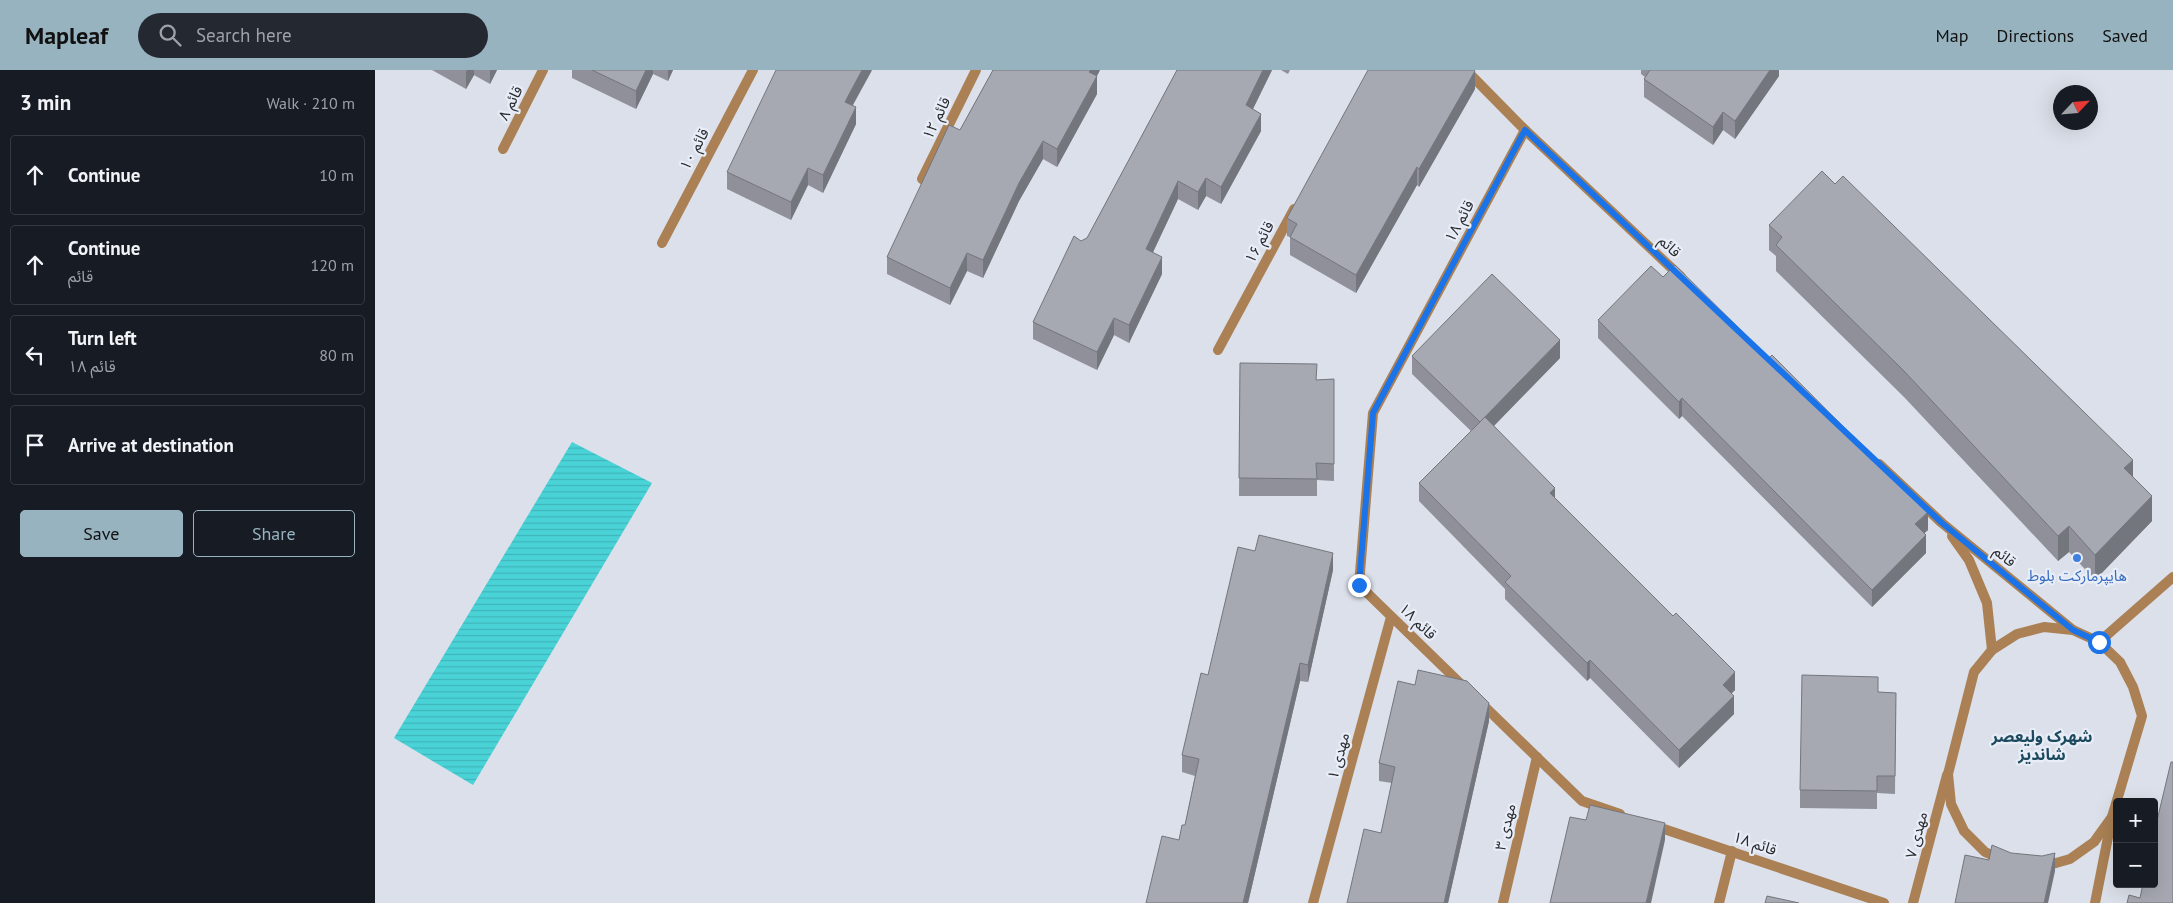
<!DOCTYPE html>
<meta charset="utf-8">
<style>
:root{--surface:#171b24;--page:#242831;--text:#f1f3f6;--muted:#9ea1a6;--line:#363941;--accent:#98b3c0}
body{margin:0;font-family:"PT Sans","Noto Sans Arabic",sans-serif;background:var(--page);color:var(--text)}
.controls{position:absolute;right:15px;bottom:15px;display:grid;overflow:hidden;border-radius:5px;box-shadow:0 5px 20px #0002}
.controls button{width:45px;height:45px;display:grid;place-items:center;padding:0;border:0;border-bottom:1px solid var(--line);background:var(--surface);color:var(--text);font:25px sans-serif}
.compass{position:absolute;left:1678px;top:15px;width:45px;height:45px;border-radius:50%;background:var(--surface);box-shadow:0 5px 20px #0002;rotate:64deg}
.stop{position:absolute;width:15px;height:15px;margin:-11px;border:4px solid #1a73e8;border-radius:50%;background:#fff}
.stop.end{background:#1a73e8;border-color:#fff;box-shadow:0 1px 5px #0008}
.list{margin:0;padding:0;list-style:none}
h2{display:flex;justify-content:space-between;align-items:center;height:65px;margin:0;padding:0 20px;font-size:21px}
h2 small{font-size:16px;font-weight:400;color:var(--muted)}
.list li{display:grid;grid-template-columns:32px 1fr auto;gap:15px;align-items:center;box-sizing:border-box;height:80px;margin:0 10px 10px;padding:0 10px;border:1px solid var(--line);border-radius:5px}
.list b{display:block;font-size:19px;white-space:nowrap}
.list p{margin:0;font-size:16px;white-space:nowrap;color:var(--muted)}
.list em{font-size:16px;font-style:normal;color:var(--muted)}
.actions{display:flex;gap:10px;padding:15px 20px}
.actions a{flex:1;padding:11px 0;border:1px solid var(--accent);border-radius:5px;text-align:center;font-size:18px;color:var(--accent)}
.actions .main{background:var(--accent);color:#111}
.icon{flex:none;width:28px;height:28px;fill:none;stroke:currentColor;stroke-width:2;stroke-linecap:round;stroke-linejoin:round}
.map{position:relative;flex:none;width:1798px;height:833px;overflow:hidden}
header{display:flex;align-items:center;gap:30px;box-sizing:border-box;height:70px;padding:0 25px;background:var(--accent);color:#111}
header strong{font-size:24px}
nav{display:flex;gap:28px;margin-inline-start:auto;font-size:18px}
.search{width:350px;height:45px;background:var(--page);display:flex;align-items:center;gap:12px;box-sizing:border-box;padding:0 18px;border-radius:28px;color:var(--muted);font-size:19px}
main{display:flex}
aside{flex:1;background:var(--surface)}
.map>svg:first-child{display:block}
</style>
<header>
<strong>Mapleaf</strong>
<div class="search"><svg class="icon" aria-label="search" viewBox="0 0 24 24"><circle cx="10" cy="10" r="6"/><path d="M15 15l6 6"/></svg>Search here</div>
<nav><a>Map</a><a>Directions</a><a>Saved</a></nav>
</header>
<main>
<aside>
<h2>3 min<small>Walk · 210 m</small></h2>
<ul class="list">
<li><svg class="icon" aria-label="ahead" viewBox="0 0 24 24"><path d="M12 20V5M6 11l6-6 6 6"/></svg><div><b>Continue</b></div><em>10 m</em></li>
<li><svg class="icon" aria-label="ahead" viewBox="0 0 24 24"><path d="M12 20V5M6 11l6-6 6 6"/></svg><div><b>Continue</b><p>قائم</p></div><em>120 m</em></li>
<li><svg class="icon" aria-label="left" viewBox="0 0 24 24"><path d="M17 20v-9H6M10 6l-5 5 5 5"/></svg><div><b>Turn left</b><p>قائم ۱۸</p></div><em>80 m</em></li>
<li><svg class="icon" aria-label="arrive" viewBox="0 0 24 24"><path d="M6 21V4h12l-3 4 3 4H6"/></svg><div><b>Arrive at destination</b></div></li>
</ul>
<div class="actions"><a class="main">Save</a><a>Share</a></div>
</aside>
<div class="map">
<svg width="1798" height="833" viewBox="0 0 1798 833">
<defs>
<pattern id="water-rules" width="6" height="5" patternUnits="userSpaceOnUse" patternTransform="scale(1.25)"><rect width="6" height="5" fill="#49d3d7"/><path d="M0 2.5h6" fill="none" stroke="#40b5b9"/></pattern>
</defs>
<rect width="100%" height="100%" fill="#dbe0ea"/>
<path fill="url(#water-rules)" d="M 197,372 L 277,413 L 98,715 L 19,668 Z"/>
<g fill="none" stroke-linecap="round" stroke-linejoin="round">
<g stroke="#aa8054" stroke-width="10">
<path d="M 128,79 L 168,0"/>
<path d="M 547,109 L 601,0"/>
<path d="M 287,173 L 378,0"/>
<path d="M 843,280 L 919,139"/>
<path d="M 1090,618 L 984,515 L 998,343 L 1150,60"/>
<path d="M 1106,633 L 1207,731 L 1245,744"/>
<path d="M 1277,755 L 1509,833"/>
<path d="M 938,833 L 1016,547"/>
<path d="M 1128,833 L 1162,687"/>
<path d="M 1344,833 L 1357,781"/>
<path d="M 1538,833 L 1572,705"/>
<path d="M 1720,833 L 1737,747"/>
</g>
<g stroke="#aa8054" stroke-width="10">
<path d="M 1091,0 L 1150,60 L 1306,207"/>
<path d="M 1504,394 L 1567,453 L 1698,560"/>
<path d="M 1577,466 L 1594,490 L 1612,533 L 1617,580"/>
<path d="M 1669,557 L 1698,560 L 1724,572 L 1745,592 L 1758,617 L 1767,646 L 1737,747 L 1719,772 L 1695,789 L 1667,797 L 1637,794 L 1610,782 L 1589,761 L 1576,734 L 1573,704 L 1599,602 L 1617,580 L 1642,564 Z"/>
<path d="M 1724,572 L 1798,507"/>
</g>
</g>
<g fill="#8f9099">
<path d="M 57,0 L 122,0 L 115,14 L 99,5 L 91,19 Z"/>
<path d="M 197,0 L 298,0 L 293,11 L 278,4 L 261,39 L 197,8 Z"/>
<path d="M 497,0 L 478,35 L 481,54 L 448,123 L 433,115 L 416,150 L 352,119 L 352,102 Z"/>
<path d="M 618,0 L 725,0 L 722,6 L 722,24 L 682,97 L 668,89 L 644,131 L 608,208 L 592,201 L 575,235 L 512,204 L 512,187 L 585,60 Z"/>
<path d="M 802,0 L 897,0 L 878,39 L 886,61 L 846,134 L 831,126 L 823,140 L 803,129 L 778,182 L 787,204 L 754,273 L 739,265 L 722,300 L 658,269 L 658,252 L 706,171 L 712,168 Z"/>
<path d="M 906,0 L 915,0 L 913,4 Z"/>
<path d="M 1266,0 L 1404,0 L 1404,6 L 1360,69 L 1348,60 L 1338,75 L 1269,27 L 1269,9 L 1270,7 L 1266,4 Z"/>
<path d="M 1100,19 L 1044,117 L 1042,115 L 981,223 L 915,185 L 915,167 L 912,166 L 912,148 Z"/>
<path d="M 1394,155 L 1758,406 L 1777,451 L 1720,510 L 1694,482 L 1683,491 L 1529,327 L 1401,201 L 1401,186 L 1394,180 Z"/>
<path d="M 1223,250 L 1553,460 L 1549,463 L 1551,483 L 1497,537 L 1307,346 L 1304,349 L 1223,268 Z"/>
<path d="M 1037,286 L 1185,288 L 1119,356 L 1180,428 L 1360,620 L 1356,624 L 1359,644 L 1304,698 L 1215,608 L 1212,611 L 1130,529 L 1130,519 L 1044,431 L 1044,413 L 1096,361 L 1037,304 Z"/>
<path d="M 865,293 L 942,310 L 959,309 L 959,411 L 942,410 L 942,426 L 864,426 Z"/>
<path d="M 958,500 L 933,612 L 925,611 L 873,833 L 771,833 L 804,770 L 810,755 L 820,706 L 807,702 L 807,685 L 833,605 Z"/>
<path d="M 1503,622 L 1521,623 L 1520,724 L 1502,723 L 1502,739 L 1425,738 L 1425,720 Z"/>
<path d="M 1114,651 L 1073,833 L 1006,763 L 1017,713 L 1004,711 L 1004,693 Z"/>
</g>
<g fill="#74767d">
<path d="M 92,0 L 99,0 L 99,5 L 91,19 L 91,2 Z"/>
<path d="M 115,0 L 122,0 L 115,14 Z"/>
<path d="M 271,0 L 278,0 L 278,4 L 261,39 L 261,21 Z"/>
<path d="M 293,0 L 298,0 L 293,11 Z"/>
<path d="M 487,0 L 497,0 L 470,49 L 470,32 Z"/>
<path d="M 716,0 L 725,0 L 714,20 L 714,2 Z"/>
<path d="M 888,0 L 897,0 L 871,53 L 871,35 Z"/>
<path d="M 1395,0 L 1404,0 L 1404,6 L 1360,69 L 1360,51 Z"/>
<path d="M 1100,1 L 1100,19 L 1044,117 L 1044,99 Z"/>
<path d="M 722,6 L 722,24 L 682,97 L 682,79 Z"/>
<path d="M 481,37 L 481,54 L 448,123 L 448,105 Z"/>
<path d="M 1348,42 L 1348,60 L 1338,75 L 1338,57 Z"/>
<path d="M 886,44 L 886,61 L 846,134 L 846,117 Z"/>
<path d="M 668,71 L 668,89 L 644,131 L 608,208 L 608,190 L 644,113 Z"/>
<path d="M 1042,97 L 1042,115 L 981,223 L 981,205 Z"/>
<path d="M 433,98 L 433,115 L 416,150 L 416,132 Z"/>
<path d="M 831,108 L 831,126 L 823,140 L 823,122 Z"/>
<path d="M 803,111 L 803,129 L 771,197 L 771,179 Z"/>
<path d="M 592,183 L 592,201 L 575,235 L 575,218 Z"/>
<path d="M 787,187 L 787,204 L 754,273 L 754,255 Z"/>
<path d="M 739,248 L 739,265 L 722,300 L 722,282 Z"/>
<path d="M 1185,270 L 1185,288 L 1105,370 L 1105,352 Z"/>
<path d="M 1307,328 L 1307,346 L 1304,349 L 1304,332 Z"/>
<path d="M 1758,390 L 1758,416 L 1749,398 Z"/>
<path d="M 1180,418 L 1180,435 L 1175,423 Z"/>
<path d="M 1777,426 L 1777,451 L 1720,510 L 1720,485 Z"/>
<path d="M 1553,442 L 1553,460 L 1540,472 L 1540,454 Z"/>
<path d="M 1694,456 L 1694,482 L 1683,491 L 1683,466 Z"/>
<path d="M 1551,465 L 1551,483 L 1497,537 L 1497,520 Z"/>
<path d="M 958,483 L 958,500 L 933,612 L 933,595 Z"/>
<path d="M 1215,590 L 1215,608 L 1212,611 L 1212,593 Z"/>
<path d="M 925,593 L 925,611 L 873,833 L 868,833 Z"/>
<path d="M 1360,602 L 1360,620 L 1348,632 L 1348,615 Z"/>
<path d="M 1359,626 L 1359,644 L 1304,698 L 1304,680 Z"/>
<path d="M 1114,633 L 1114,651 L 1073,833 L 1069,833 Z"/>
<path d="M 1290,753 L 1290,770 L 1276,833 L 1271,833 Z"/>
<path d="M 1680,783 L 1680,801 L 1673,833 L 1669,833 Z"/>
</g>
<g fill="#a6a8b2" stroke="#74767d">
<path d="M 217,0 L 271,0 L 261,21 Z"/>
<path d="M 401,0 L 487,0 L 470,32 L 481,37 L 448,105 L 433,98 L 416,132 L 352,102 Z"/>
<path d="M 618,0 L 716,0 L 714,2 L 722,6 L 682,79 L 668,71 L 644,113 L 608,190 L 592,183 L 575,218 L 512,187 L 574,55 L 585,60 Z"/>
<path d="M 802,0 L 888,0 L 871,35 L 886,44 L 846,117 L 831,108 L 823,122 L 803,111 L 771,179 L 787,187 L 754,255 L 739,248 L 722,282 L 658,252 L 699,166 L 706,171 L 712,168 Z"/>
<path d="M 993,0 L 1099,0 L 1100,1 L 1044,99 L 1042,97 L 981,205 L 915,167 L 922,154 L 912,148 Z"/>
<path d="M 1275,0 L 1395,0 L 1360,51 L 1348,42 L 1338,57 L 1269,9 Z"/>
<path d="M 1447,101 L 1460,114 L 1468,106 L 1758,390 L 1749,398 L 1777,426 L 1720,485 L 1694,456 L 1683,466 L 1529,301 L 1401,175 L 1407,167 L 1394,155 Z"/>
<path d="M 1300,195 L 1394,288 L 1397,285 L 1553,442 L 1540,454 L 1551,465 L 1497,520 L 1307,328 L 1304,332 L 1223,250 L 1276,196 L 1288,207 Z"/>
<path d="M 1117,204 L 1185,270 L 1105,352 L 1037,286 Z"/>
<path d="M 865,293 L 942,294 L 941,310 L 959,309 L 959,394 L 941,393 L 942,409 L 864,408 Z"/>
<path d="M 1110,347 L 1180,418 L 1175,423 L 1298,546 L 1301,543 L 1360,602 L 1348,615 L 1359,626 L 1304,680 L 1215,590 L 1212,593 L 1130,512 L 1136,506 L 1044,413 Z"/>
<path d="M 884,465 L 958,483 L 933,595 L 925,593 L 868,833 L 771,833 L 787,766 L 804,770 L 807,755 L 810,755 L 824,689 L 807,685 L 826,603 L 833,605 L 863,477 L 880,481 Z"/>
<path d="M 1043,600 L 1092,611 L 1114,633 L 1069,833 L 972,833 L 989,759 L 1006,763 L 1020,697 L 1004,693 L 1023,611 L 1040,615 Z"/>
<path d="M 1427,605 L 1503,607 L 1503,622 L 1521,623 L 1520,706 L 1502,706 L 1502,721 L 1425,720 Z"/>
<path d="M 1796,692 L 1798,692 L 1798,833 L 1752,833 L 1754,825 L 1765,828 L 1768,814 L 1779,814 L 1779,763 Z"/>
<path d="M 1215,735 L 1290,753 L 1271,833 L 1175,833 L 1195,747 L 1211,750 Z"/>
<path d="M 1617,775 L 1636,783 L 1667,786 L 1680,783 L 1669,833 L 1580,833 L 1590,785 L 1614,790 Z"/>
<path d="M 1392,826 L 1424,833 L 1390,833 Z"/>
</g>
<g fill="none" stroke-linecap="round" stroke-linejoin="round">
<path stroke="#1a73e8" stroke-width="6" d="M 984,515 L 998,343 L 1150,60 L 1567,453 L 1698,560 L 1724,572"/>
</g>
<circle fill="#3f7fe0" stroke="#e8edf7" stroke-width="2" cx="1702" cy="488" r="5"/>
<g text-anchor="middle" dominant-baseline="central" stroke-width="4.5" stroke-linejoin="round" paint-order="stroke">
<g font-size="15" fill="#292b2f" stroke="#e8edf7">
<text transform="translate(135 33) rotate(-63)">قائم ۸</text>
<text transform="translate(561 48) rotate(-64)">قائم ۱۲</text>
<text transform="translate(319 79) rotate(-62)">قائم ۱۰</text>
<text transform="translate(1084 151) rotate(-62)">قائم ۱۸</text>
<text transform="translate(884 172) rotate(-62)">قائم ۱۶</text>
<text transform="translate(1295 176) rotate(43)">قائم</text>
<text transform="translate(1630 486) rotate(39)">قائم</text>
<text transform="translate(1043 551) rotate(44)">قائم ۱۸</text>
<text transform="translate(963 686) rotate(-75)">مهدی ۱</text>
<text transform="translate(1130 757) rotate(-77)">مهدی ۳</text>
<text transform="translate(1541 765) rotate(-75)">مهدی ۷</text>
<text transform="translate(1380 773) rotate(19)">قائم ۱۸</text>
</g>
<g font-size="15" fill="#366cbe" stroke="#e8edf7">
<text x="1702" y="505">هایپرمارکت بلوط</text>
</g>
<g font-size="16" font-weight="bold" fill="#1b495d" stroke="#e8edf7">
<text x="1667" y="666">شهرک ولیعصر<tspan x="1667" dy="18">شاندیز</tspan></text>
</g>
</g>
</svg>
<div class="controls">
<button>+</button>
<button>−</button>
</div>
<svg class="compass" viewBox="-18 -18 36 36"><path d="M0-13l5 13h-10z" fill="#e53935"/><path d="M0 13l5-13h-10z" fill="#9ea1a6"/></svg>
<div class="stop" style="left:1724px;top:572px"></div>
<div class="stop end" style="left:984px;top:515px"></div>
</div>
</main>
